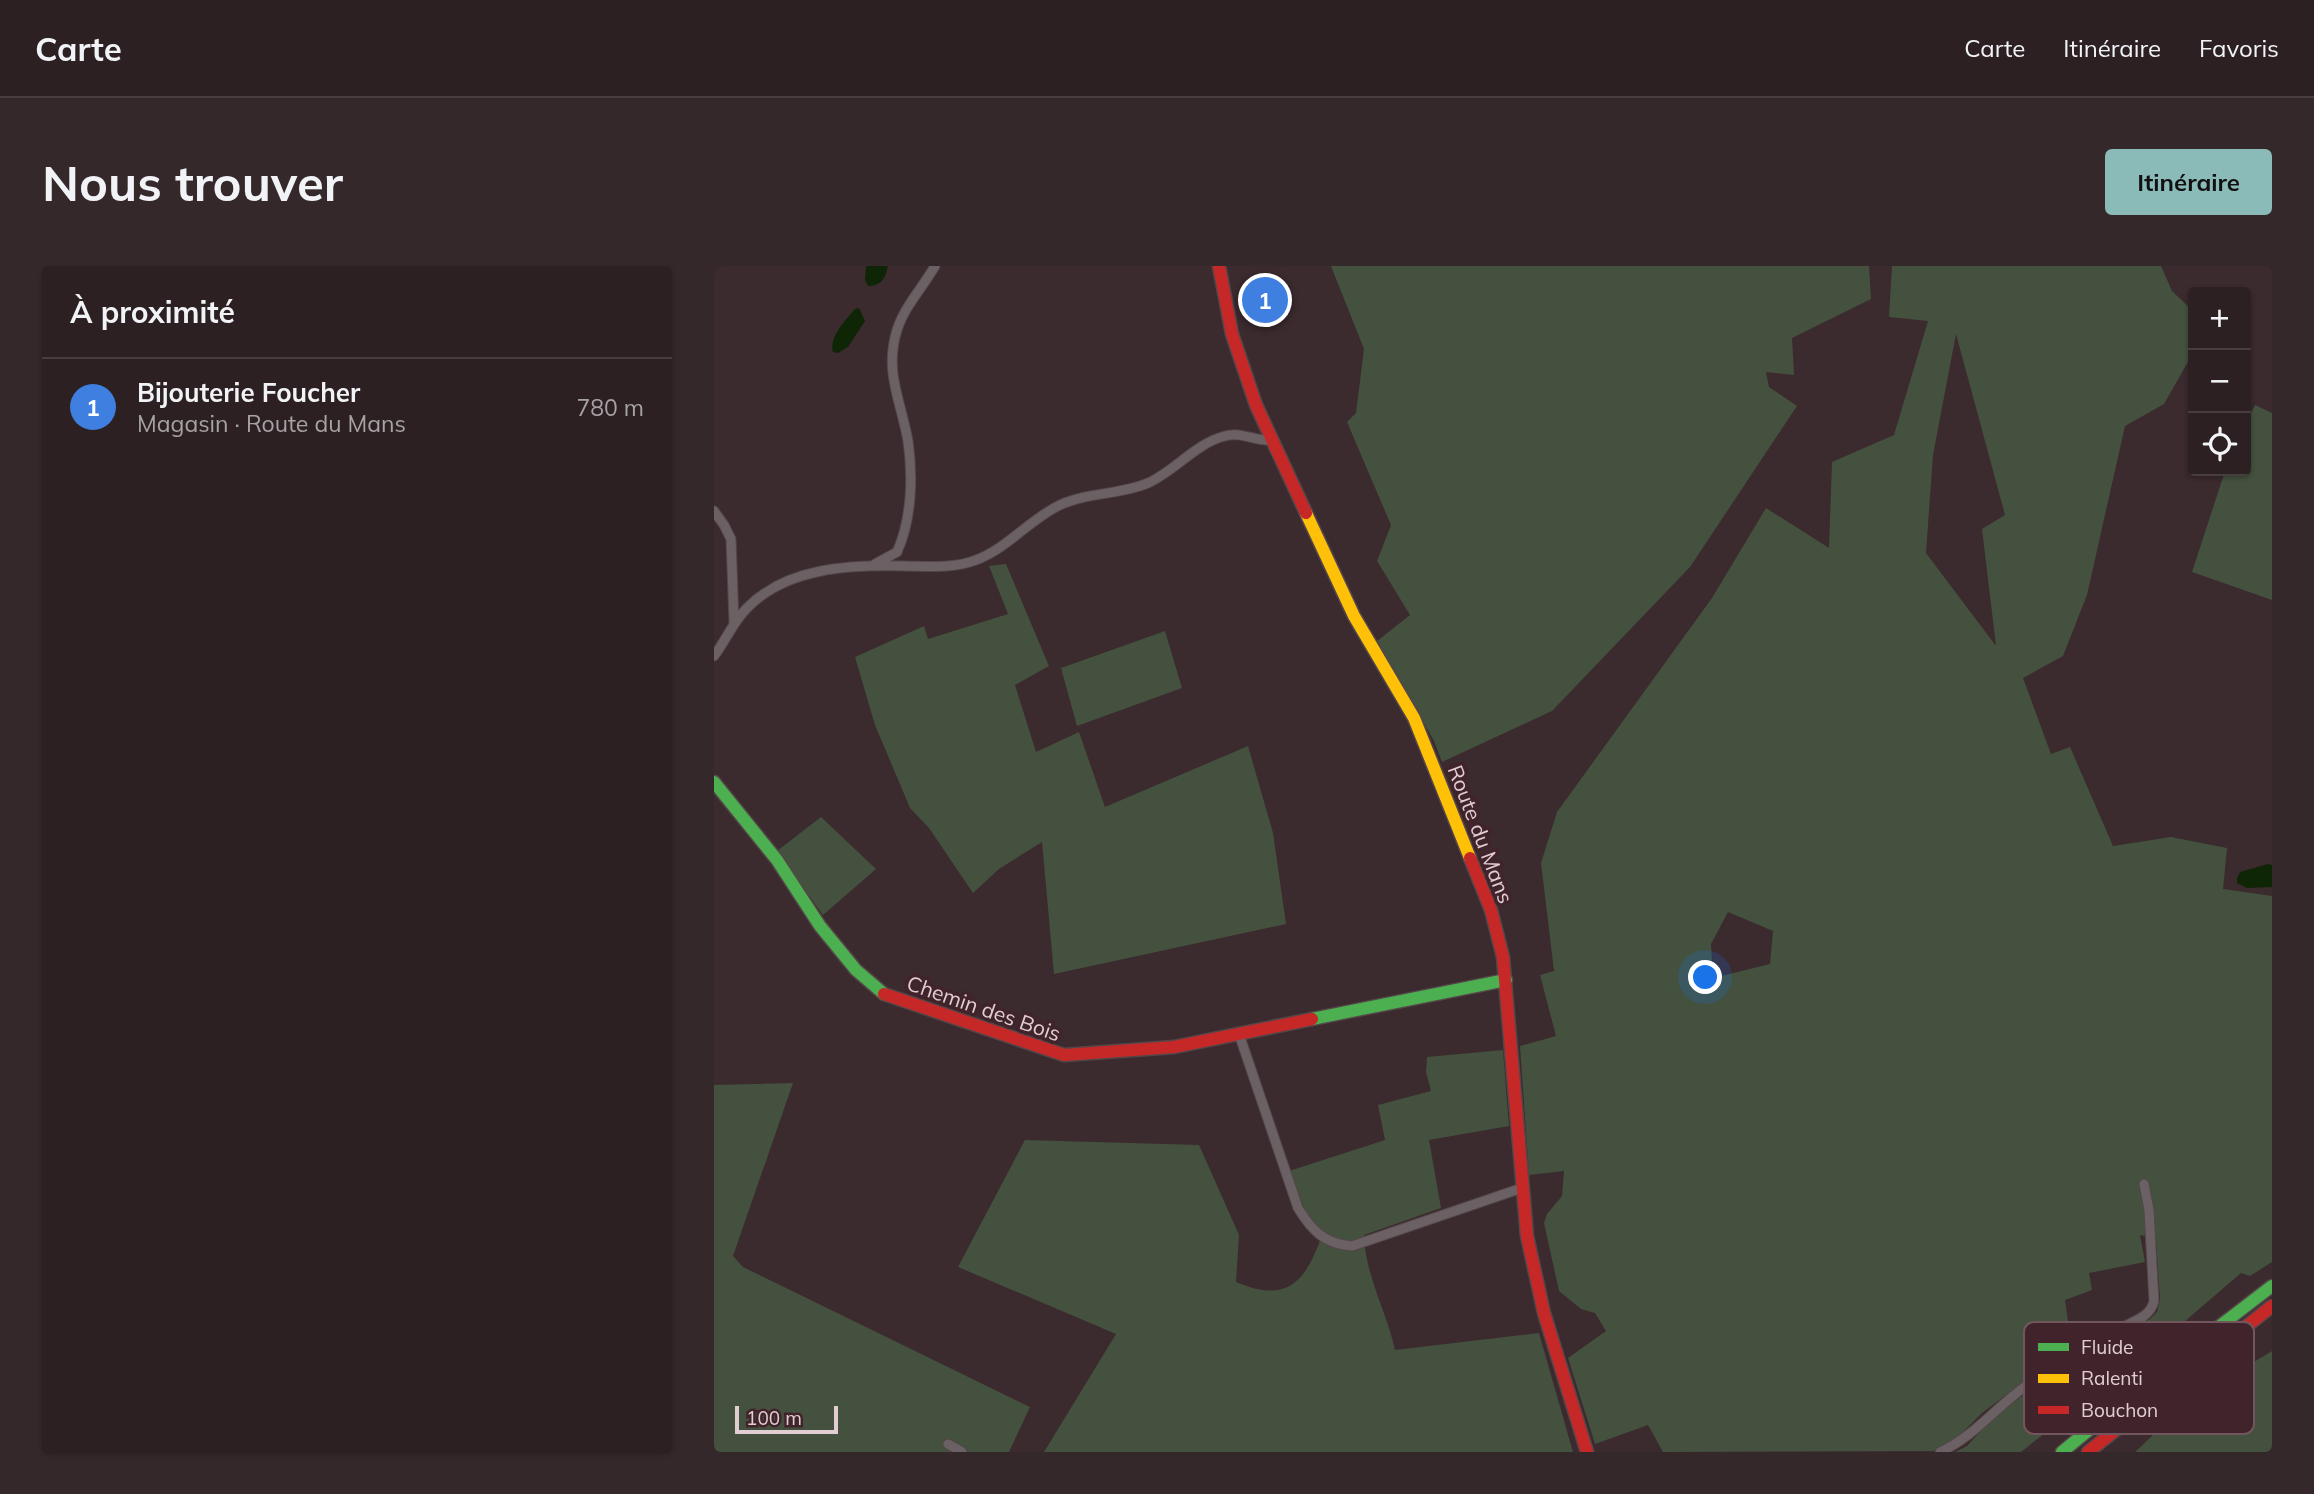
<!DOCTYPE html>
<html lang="fr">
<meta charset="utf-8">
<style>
:root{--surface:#2c2022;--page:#34282a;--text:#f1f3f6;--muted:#a6a3a5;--line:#483e40;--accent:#8bbbb9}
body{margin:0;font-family:Mulish,sans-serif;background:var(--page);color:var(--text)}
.controls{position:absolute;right:21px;top:21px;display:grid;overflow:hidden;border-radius:7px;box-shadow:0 2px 5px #0004}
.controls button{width:63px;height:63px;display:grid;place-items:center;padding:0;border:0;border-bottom:2px solid var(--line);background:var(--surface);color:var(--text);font:35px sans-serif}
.scale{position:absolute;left:21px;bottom:18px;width:103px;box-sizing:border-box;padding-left:7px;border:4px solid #e1ced2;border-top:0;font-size:19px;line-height:24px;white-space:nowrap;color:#e1ced2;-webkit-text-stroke:5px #41242b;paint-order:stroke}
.you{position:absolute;left:992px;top:712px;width:24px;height:24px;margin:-18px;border:5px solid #fff;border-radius:50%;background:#1a73e8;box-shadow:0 0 0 10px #1a73e833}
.badge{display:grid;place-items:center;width:46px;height:46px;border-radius:50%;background:var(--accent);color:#fff;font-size:23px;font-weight:700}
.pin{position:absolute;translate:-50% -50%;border:4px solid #fff;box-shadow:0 2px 7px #0006}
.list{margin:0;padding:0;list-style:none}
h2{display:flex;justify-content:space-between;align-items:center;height:91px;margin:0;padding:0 28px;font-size:30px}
h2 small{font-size:23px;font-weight:400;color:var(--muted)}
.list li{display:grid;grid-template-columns:46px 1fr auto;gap:21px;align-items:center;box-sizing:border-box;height:98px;padding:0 28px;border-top:2px solid var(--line)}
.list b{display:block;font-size:26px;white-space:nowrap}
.list p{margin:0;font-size:23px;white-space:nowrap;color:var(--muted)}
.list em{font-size:23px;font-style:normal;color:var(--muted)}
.icon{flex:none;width:38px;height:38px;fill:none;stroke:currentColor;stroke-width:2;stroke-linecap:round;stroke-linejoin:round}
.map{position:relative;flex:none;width:1558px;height:1186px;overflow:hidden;border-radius:7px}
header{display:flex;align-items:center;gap:42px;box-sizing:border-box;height:98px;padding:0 35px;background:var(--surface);border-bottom:2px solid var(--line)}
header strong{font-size:33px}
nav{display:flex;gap:38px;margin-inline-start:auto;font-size:24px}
.intro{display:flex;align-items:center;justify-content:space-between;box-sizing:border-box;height:168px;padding:0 42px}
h1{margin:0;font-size:49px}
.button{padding:18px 32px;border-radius:7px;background:var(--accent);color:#111;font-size:24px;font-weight:700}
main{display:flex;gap:42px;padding:0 42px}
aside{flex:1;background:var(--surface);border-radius:7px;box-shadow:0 2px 5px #0004}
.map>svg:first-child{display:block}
</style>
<header>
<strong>Carte</strong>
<nav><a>Carte</a><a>Itinéraire</a><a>Favoris</a></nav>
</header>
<div class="intro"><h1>Nous trouver</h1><a class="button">Itinéraire</a></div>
<main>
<aside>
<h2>À proximité<small></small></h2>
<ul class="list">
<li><span class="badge" style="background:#3f7fe0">1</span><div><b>Bijouterie Foucher</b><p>Magasin · Route du Mans</p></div><em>780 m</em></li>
</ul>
</aside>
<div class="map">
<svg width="1558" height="1186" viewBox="0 0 1558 1186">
<rect width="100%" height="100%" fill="#3b2a2e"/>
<g fill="#44513e" fill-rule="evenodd">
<path d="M 617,0 L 1155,0 L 1157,33 L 1078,72 L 1080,109 L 1052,106 L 1055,121 L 1083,140 L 976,301 L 838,445 L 728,496 L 720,475 L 663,375 L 696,349 L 663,295 L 677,259 L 633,156 L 642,147 L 650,83 Z"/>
<path d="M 1178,0 L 1447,0 L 1458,25 L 1479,45 L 1479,87 L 1450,138 L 1411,160 L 1373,329 L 1349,390 L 1309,412 L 1337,488 L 1356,481 L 1399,580 L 1457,571 L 1513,582 L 1509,623 L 1558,630 L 1558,996 L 1536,1010 L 1527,1007 L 1463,1062 L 1307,1186 L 1241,1186 L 1253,1180 L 1277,1154 L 1324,1118 L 1356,1109 L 1373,1101 L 1402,1071 L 1436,1053 L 1443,1046 L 1446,1034 L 1442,973 L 1426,969 L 1431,996 L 1375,1007 L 1378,1024 L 1351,1034 L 1360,1097 L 1317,1110 L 1268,1147 L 1240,1175 L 1219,1185 L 949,1186 L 934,1159 L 881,1178 L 854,1092 L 892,1065 L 881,1047 L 867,1043 L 845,1025 L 830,957 L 833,948 L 848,930 L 850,905 L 815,909 L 806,780 L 842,770 L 826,709 L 840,705 L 827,597 L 843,546 L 998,332 L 1052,242 L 1115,282 L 1118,196 L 1180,169 L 1214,55 L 1175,51 ZM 1242,68 L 1291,249 L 1268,263 L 1282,380 L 1212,287 L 1219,189 ZM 1014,646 L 1059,665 L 1056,698 L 999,712 L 997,678 Z"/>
<path d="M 1541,139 L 1558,147 L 1558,334 L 1478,306 L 1511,205 L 1532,205 L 1532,157 Z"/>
<path d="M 292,298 L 335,400 L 301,419 L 322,486 L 365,466 L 391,541 L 534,480 L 559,567 L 572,658 L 340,708 L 328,576 L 285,603 L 259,627 L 215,562 L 196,542 L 161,459 L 141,391 L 210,360 L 214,373 L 294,348 L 275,300 Z"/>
<path d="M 451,365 L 468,422 L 363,460 L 347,402 Z"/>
<path d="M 107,551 L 162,603 L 109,649 L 63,585 Z"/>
<path d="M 789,784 L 795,860 L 715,874 L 727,942 L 650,969 C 651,1009 673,1046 681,1084 L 825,1067 L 859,1186 L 330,1186 L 402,1068 L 244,1001 L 311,874 L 485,879 L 525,969 L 522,1016 C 574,1038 592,1016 609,966 L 592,947 L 575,905 L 671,874 L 664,839 L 717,825 L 712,806 L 713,791 Z"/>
<path d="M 79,817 L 19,990 L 29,1001 L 316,1141 L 295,1186 L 0,1186 L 0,819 Z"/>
<path d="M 1558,1085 L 1558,1186 L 1421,1186 L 1474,1136 Z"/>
</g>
<g fill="#0e2506">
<path d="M 152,0 L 174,0 C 171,13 168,19 154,20 L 151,14 Z"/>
<path d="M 145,42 L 151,55 L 134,81 L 124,87 L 119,86 C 115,70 132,54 141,43 Z"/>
<path d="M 1554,598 L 1558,599 L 1558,621 L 1533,622 L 1523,617 L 1523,612 L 1526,606 Z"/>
</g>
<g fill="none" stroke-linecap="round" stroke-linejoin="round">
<g stroke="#544649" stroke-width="11">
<g id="street">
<path d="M 0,245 L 10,259 L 17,273 L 20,356"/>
<path d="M 183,286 C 198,253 199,210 194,175 C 187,135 170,106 183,64 C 190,41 209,21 221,0"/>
<path d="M 161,298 L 183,286"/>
<path d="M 0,390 C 12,374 19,356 33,342 C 73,301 136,299 188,300 C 212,300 239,303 262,294 C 294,282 316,253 346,239 C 374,226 406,229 434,217 C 461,205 482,177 511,170 C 527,165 542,176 558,174"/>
<path d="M 525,768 L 584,942 C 598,965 611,978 638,980 L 808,922"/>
<path d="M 234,1178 L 248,1186"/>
<path d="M 1226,1186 C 1262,1170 1286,1136 1319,1115 C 1334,1106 1354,1106 1370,1097 C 1382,1089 1389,1076 1400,1067 C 1414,1055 1435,1055 1440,1035 L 1435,944 L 1430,918"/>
</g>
</g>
<g stroke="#544649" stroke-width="15">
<g id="fast">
<path d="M 0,516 L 63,594 L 106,660 L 142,704 L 170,728"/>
<path d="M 598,753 L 792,714"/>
<path d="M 1348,1186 L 1442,1109 L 1558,1020"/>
</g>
</g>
<g stroke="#544649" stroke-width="15">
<path id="slow" d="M 592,247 L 640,350 L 700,452 L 756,592"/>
</g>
<g stroke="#544649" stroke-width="15">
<g id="jam">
<path d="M 505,0 L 518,68 L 542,139 L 592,247"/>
<path d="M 756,592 L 777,644 L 789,691 L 813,970 L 830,1047 L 873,1186"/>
<path d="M 170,728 L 350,789 L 460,781 L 598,753"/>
<path d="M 1374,1186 L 1558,1040"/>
</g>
</g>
<use href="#street" stroke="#6b6164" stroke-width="9"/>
<use href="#fast" stroke="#4caf50" stroke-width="12"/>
<use href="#slow" stroke="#ffc107" stroke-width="12"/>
<use href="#jam" stroke="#c62828" stroke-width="12"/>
</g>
<g text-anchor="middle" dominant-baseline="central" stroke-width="7" stroke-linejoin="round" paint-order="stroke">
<g font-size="21" fill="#e1ced2" stroke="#41242b">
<text transform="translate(767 568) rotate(69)">Route du Mans</text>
<text transform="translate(270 742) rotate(19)">Chemin des Bois</text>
</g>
</g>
<rect x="1310" y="1056" width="230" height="112" rx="10" fill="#41242b" stroke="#71575d" stroke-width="2"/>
<rect x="1324" y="1077" width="31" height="8" fill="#4caf50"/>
<rect x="1324" y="1108" width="31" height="9" fill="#ffc107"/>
<rect x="1324" y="1140" width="31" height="8" fill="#c62828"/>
<g font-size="19" fill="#e1ced2">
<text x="1367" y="1088">Fluide</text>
<text x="1367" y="1119">Ralenti</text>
<text x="1367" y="1151">Bouchon</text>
</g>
</svg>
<div class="controls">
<button>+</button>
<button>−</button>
<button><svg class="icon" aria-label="locate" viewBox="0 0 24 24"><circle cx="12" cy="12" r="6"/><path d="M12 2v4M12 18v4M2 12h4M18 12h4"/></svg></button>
</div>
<div class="scale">100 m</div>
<div class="you"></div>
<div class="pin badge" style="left:551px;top:34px;background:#3f7fe0">1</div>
</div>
</main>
